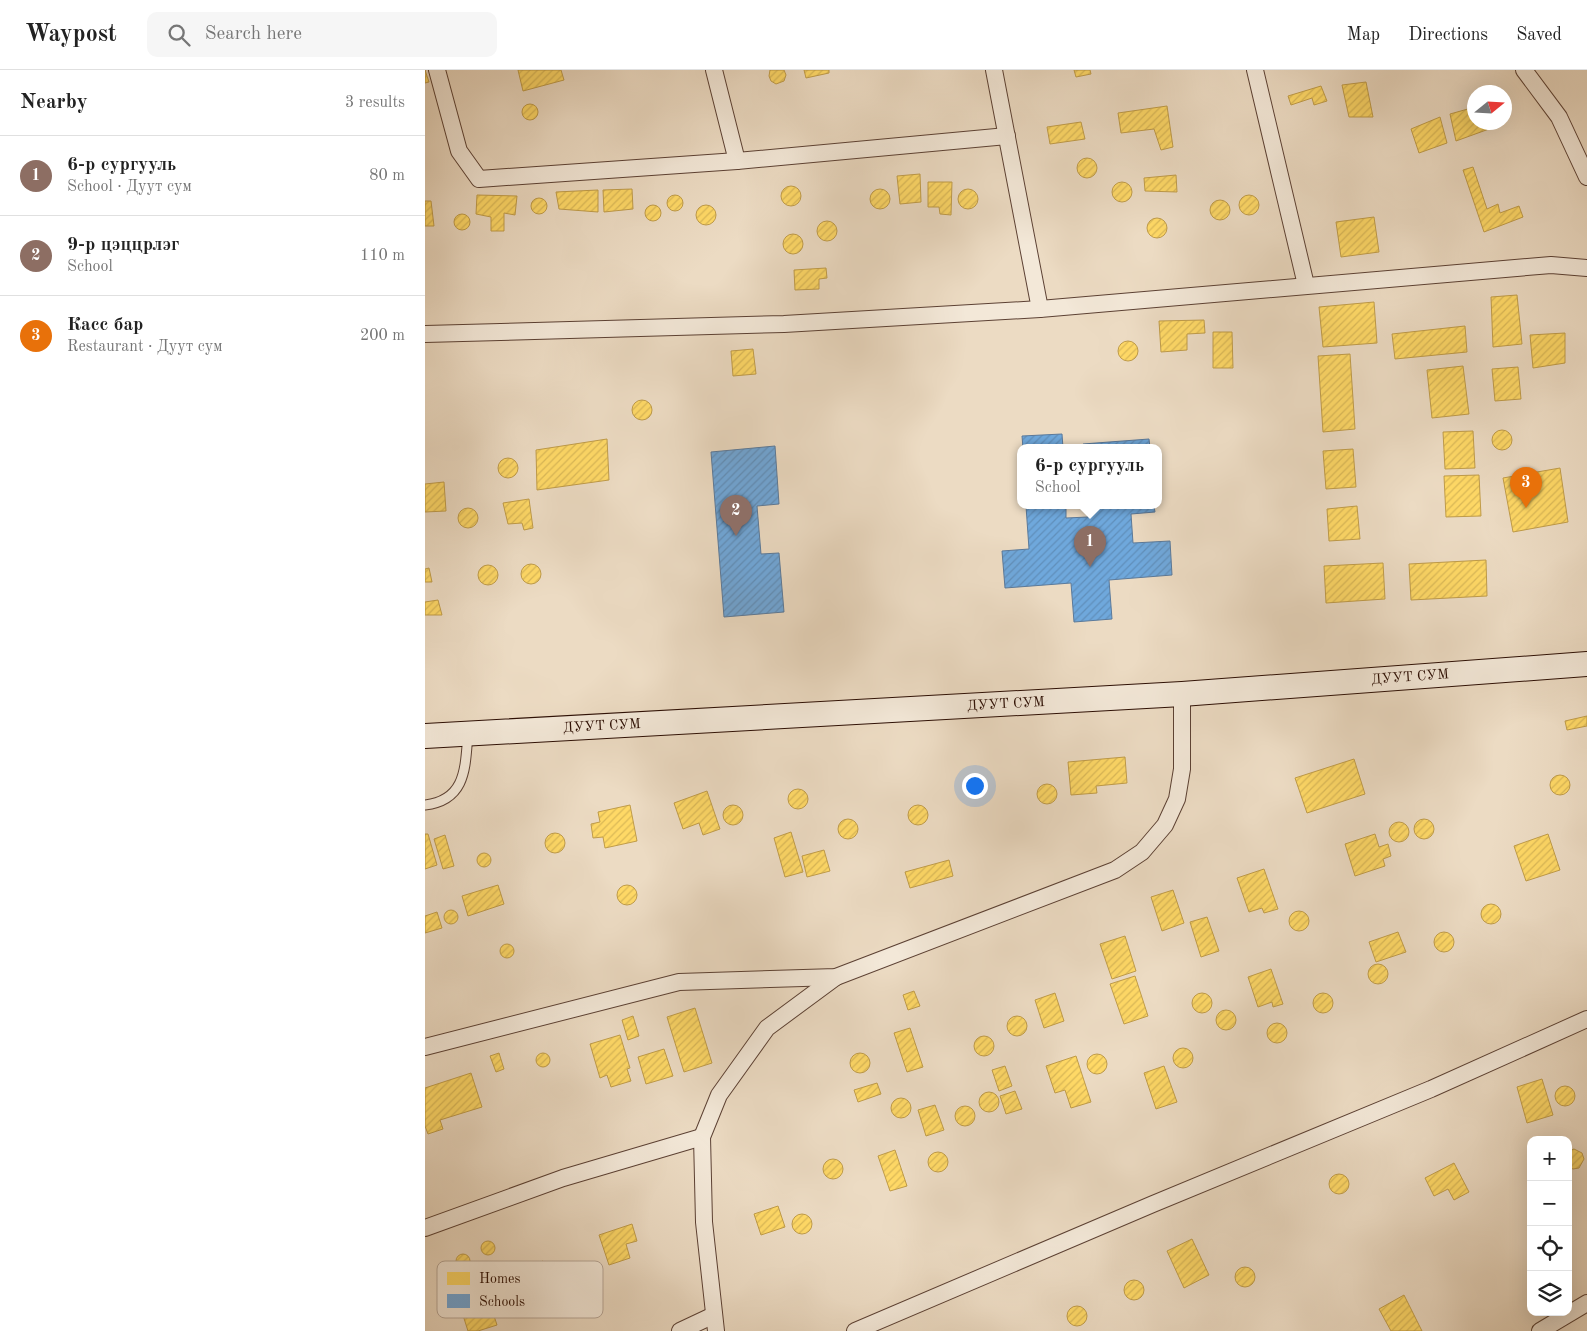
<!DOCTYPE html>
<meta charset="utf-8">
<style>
:root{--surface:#fff;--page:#f6f6f6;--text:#222;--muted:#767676;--line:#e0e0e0;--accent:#0f766e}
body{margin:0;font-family:"Old Standard TT",serif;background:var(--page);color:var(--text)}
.controls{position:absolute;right:15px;bottom:15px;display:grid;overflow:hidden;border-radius:10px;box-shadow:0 5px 20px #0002}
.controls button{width:45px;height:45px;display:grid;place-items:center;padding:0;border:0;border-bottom:1px solid var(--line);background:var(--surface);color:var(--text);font:25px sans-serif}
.compass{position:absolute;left:1042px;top:15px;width:45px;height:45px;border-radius:50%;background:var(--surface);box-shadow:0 5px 20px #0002;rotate:72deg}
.you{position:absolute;left:549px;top:715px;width:18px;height:18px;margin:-12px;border:4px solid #fff;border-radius:50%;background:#1a73e8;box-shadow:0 0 0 8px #1a73e833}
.badge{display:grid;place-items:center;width:32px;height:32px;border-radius:50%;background:var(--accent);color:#fff;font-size:16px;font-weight:700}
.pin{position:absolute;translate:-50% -41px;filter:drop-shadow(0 1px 2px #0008)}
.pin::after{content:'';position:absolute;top:26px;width:18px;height:15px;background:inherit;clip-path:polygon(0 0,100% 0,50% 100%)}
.popup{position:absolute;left:592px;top:374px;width:145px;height:65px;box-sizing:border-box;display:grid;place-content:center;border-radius:10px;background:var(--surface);filter:drop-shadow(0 1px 4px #0005);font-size:16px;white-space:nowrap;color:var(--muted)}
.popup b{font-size:19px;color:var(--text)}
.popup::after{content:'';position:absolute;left:50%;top:100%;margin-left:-10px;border:10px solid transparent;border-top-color:var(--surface)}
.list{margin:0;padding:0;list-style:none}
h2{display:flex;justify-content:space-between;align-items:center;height:65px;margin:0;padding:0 20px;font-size:21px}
h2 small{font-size:16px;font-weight:400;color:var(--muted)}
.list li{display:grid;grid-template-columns:32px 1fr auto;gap:15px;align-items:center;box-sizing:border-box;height:80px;padding:0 20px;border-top:1px solid var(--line)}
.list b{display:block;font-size:19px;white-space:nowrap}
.list p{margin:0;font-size:16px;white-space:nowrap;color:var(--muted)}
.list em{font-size:16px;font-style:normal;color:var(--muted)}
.icon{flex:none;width:28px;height:28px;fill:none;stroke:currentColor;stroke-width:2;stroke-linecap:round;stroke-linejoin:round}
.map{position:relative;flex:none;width:1162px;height:1261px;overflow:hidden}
header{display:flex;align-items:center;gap:30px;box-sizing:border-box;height:70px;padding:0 25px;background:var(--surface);border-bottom:1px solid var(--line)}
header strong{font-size:24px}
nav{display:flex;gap:28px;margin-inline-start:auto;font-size:18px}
.search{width:350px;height:45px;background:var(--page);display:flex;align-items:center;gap:12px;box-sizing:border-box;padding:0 18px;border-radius:10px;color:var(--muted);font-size:19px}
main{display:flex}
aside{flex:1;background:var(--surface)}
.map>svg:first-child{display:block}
</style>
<header>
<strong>Waypost</strong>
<div class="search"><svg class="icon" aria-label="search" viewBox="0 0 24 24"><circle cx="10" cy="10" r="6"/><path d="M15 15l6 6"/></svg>Search here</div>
<nav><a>Map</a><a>Directions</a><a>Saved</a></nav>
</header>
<main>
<aside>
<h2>Nearby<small>3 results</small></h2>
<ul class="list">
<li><span class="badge" style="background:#8d6e63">1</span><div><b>6-р сургууль</b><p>School · Дуут сум</p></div><em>80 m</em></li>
<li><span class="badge" style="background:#8d6e63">2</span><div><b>9-р цэццрлэг</b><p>School</p></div><em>110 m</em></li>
<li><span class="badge" style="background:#e8710a">3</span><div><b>Касс бар</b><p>Restaurant · Дуут сум</p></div><em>200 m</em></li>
</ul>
</aside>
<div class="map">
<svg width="1162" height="1261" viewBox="0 0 1162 1261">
<defs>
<pattern id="homes-hatch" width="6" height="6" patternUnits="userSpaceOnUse" patternTransform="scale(1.25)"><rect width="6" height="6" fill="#ffd966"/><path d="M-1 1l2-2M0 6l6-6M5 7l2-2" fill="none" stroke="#dbb957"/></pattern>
<pattern id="schools-hatch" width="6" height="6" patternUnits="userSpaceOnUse" patternTransform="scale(1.25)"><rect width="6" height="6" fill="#6fa8dc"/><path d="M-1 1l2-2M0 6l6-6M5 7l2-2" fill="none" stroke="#608fbb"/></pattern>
</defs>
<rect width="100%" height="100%" fill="#ecdbc3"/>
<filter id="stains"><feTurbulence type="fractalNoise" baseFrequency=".004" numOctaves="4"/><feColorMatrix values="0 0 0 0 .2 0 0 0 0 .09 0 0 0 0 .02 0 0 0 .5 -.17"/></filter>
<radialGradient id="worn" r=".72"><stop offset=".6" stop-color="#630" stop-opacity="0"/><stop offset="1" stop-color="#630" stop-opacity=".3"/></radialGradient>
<g fill="url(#homes-hatch)" stroke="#c09c49">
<path d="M 0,0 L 4,12 L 0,13 Z"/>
<path d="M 93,0 L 136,0 L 139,10 L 98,21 Z"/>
<path d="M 345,0 L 359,0 L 361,5 L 359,11 L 351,14 L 346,11 L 344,6 Z"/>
<path d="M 379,0 L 404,0 L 404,3 L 381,8 Z"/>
<path d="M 649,0 L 665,0 L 666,4 L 651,7 Z"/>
<path d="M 941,12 L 948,47 L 924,47 L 917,15 Z"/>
<path d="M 896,16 L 902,31 L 889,35 L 887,28 L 866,35 L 863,26 Z"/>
<circle cx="105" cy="42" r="8"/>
<path d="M 742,36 L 748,77 L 736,80 L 729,59 L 696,63 L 693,43 Z"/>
<path d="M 1050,37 L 1050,52 L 1075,52 L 1075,55 L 1031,71 L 1025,44 Z"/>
<path d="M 1015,47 L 1022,73 L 994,83 L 986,59 Z"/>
<path d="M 656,52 L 660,69 L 625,74 L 622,57 Z"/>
<circle cx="662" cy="98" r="10"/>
<path d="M 1048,97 L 1062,139 L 1073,134 L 1075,143 L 1094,136 L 1098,147 L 1059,162 L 1038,100 Z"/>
<path d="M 495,104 L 496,132 L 475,134 L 472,106 Z"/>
<path d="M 751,105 L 752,122 L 720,121 L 719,108 Z"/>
<circle cx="697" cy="122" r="10"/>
<path d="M 503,112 L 527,112 L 526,145 L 515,144 L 514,137 L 503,137 Z"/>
<circle cx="366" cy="126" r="10"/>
<circle cx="543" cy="129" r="10"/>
<path d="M 207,119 L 208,139 L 179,142 L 178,120 Z"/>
<circle cx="455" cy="129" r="10"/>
<path d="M 173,120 L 173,142 L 134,139 L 131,122 Z"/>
<circle cx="250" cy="133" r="8"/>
<circle cx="824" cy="135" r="10"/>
<path d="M 52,125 L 92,126 L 90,145 L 79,143 L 79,161 L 66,161 L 66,147 L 51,144 Z"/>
<circle cx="114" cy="136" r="8"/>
<circle cx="795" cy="140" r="10"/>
<path d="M 0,131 L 6,131 L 9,156 L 0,156 Z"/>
<circle cx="228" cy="143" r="8"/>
<circle cx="281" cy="145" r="10"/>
<circle cx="37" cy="152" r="8"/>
<path d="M 949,147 L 954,182 L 916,187 L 911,152 Z"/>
<circle cx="732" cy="158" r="10"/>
<circle cx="402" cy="161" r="10"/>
<circle cx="368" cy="174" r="10"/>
<path d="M 401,198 L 402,208 L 394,209 L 394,219 L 370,220 L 369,200 Z"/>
<path d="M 1092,225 L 1097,274 L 1068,277 L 1066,227 Z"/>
<path d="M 949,232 L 952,273 L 898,277 L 894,237 Z"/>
<path d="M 779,250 L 780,263 L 762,264 L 762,280 L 736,282 L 734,251 Z"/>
<path d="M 1040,256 L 1042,282 L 970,289 L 967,264 Z"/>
<path d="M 788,262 L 807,262 L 808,298 L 788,298 Z"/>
<path d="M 1140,263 L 1140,293 L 1108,298 L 1105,265 Z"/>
<circle cx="703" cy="281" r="10"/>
<path d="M 328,279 L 331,304 L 308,306 L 306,281 Z"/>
<path d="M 925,284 L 930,359 L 898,362 L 893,286 Z"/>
<path d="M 1038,296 L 1044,344 L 1007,348 L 1002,300 Z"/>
<path d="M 1093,297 L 1096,329 L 1070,331 L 1067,299 Z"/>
<circle cx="217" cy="340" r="10"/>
<circle cx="1077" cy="370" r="10"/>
<path d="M 1048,361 L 1050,398 L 1020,399 L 1018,362 Z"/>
<path d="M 182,369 L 184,410 L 112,420 L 111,380 Z"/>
<path d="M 928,379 L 931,417 L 901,419 L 898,381 Z"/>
<circle cx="83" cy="398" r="10"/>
<path d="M 1135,398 L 1143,452 L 1088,462 L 1078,408 Z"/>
<path d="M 1054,405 L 1056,446 L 1021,447 L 1019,406 Z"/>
<path d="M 19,412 L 21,441 L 0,442 L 0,414 Z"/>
<path d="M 104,429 L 108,458 L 99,460 L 97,453 L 83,454 L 78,433 Z"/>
<path d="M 932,436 L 935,469 L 904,471 L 902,439 Z"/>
<circle cx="43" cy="448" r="10"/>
<path d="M 1061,490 L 1062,526 L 986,530 L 984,494 Z"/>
<path d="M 958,493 L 960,529 L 901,533 L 899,496 Z"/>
<circle cx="106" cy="504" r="10"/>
<circle cx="63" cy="505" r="10"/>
<path d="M 4,498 L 7,512 L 0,512 L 0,499 Z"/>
<path d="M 13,530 L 17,545 L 0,545 L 0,532 Z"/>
<path d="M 1162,646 L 1162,656 L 1142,660 L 1140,651 Z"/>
<path d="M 700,687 L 702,713 L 671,716 L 672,723 L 646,725 L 643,692 Z"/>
<path d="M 929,689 L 940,724 L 882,743 L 870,708 Z"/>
<circle cx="1135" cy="715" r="10"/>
<circle cx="622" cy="724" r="10"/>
<circle cx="373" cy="729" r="10"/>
<path d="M 282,721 L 295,759 L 278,765 L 274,753 L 258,759 L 249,733 Z"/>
<circle cx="308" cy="745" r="10"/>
<circle cx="493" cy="745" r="10"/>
<path d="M 205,735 L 212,771 L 180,778 L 178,767 L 168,768 L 166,754 L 175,752 L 173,742 Z"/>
<circle cx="423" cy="759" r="10"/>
<circle cx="999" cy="759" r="10"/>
<circle cx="974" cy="762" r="10"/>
<path d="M 366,762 L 378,802 L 360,807 L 349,768 Z"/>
<circle cx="130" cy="773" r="10"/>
<path d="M 0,764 L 3,764 L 12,795 L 0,799 Z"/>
<path d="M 950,764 L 954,777 L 963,774 L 966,786 L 958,789 L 960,796 L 930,806 L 920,774 Z"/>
<path d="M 1123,764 L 1135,800 L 1101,811 L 1089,776 Z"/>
<path d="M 20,765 L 29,796 L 18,799 L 9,769 Z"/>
<path d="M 399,780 L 405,801 L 382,807 L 377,786 Z"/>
<circle cx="59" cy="790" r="7"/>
<path d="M 524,790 L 528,806 L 485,818 L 480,802 Z"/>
<path d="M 839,799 L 853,839 L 839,843 L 837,838 L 824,842 L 812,808 Z"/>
<circle cx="202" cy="825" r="10"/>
<path d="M 73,815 L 79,834 L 43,846 L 37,826 Z"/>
<path d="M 748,820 L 759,853 L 737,861 L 726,827 Z"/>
<circle cx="1066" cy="844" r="10"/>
<circle cx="26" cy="847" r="7"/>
<circle cx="874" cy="851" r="10"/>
<path d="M 12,842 L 17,858 L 0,863 L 0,846 Z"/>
<path d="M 782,847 L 794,881 L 776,887 L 765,852 Z"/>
<circle cx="1019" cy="872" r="10"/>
<path d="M 973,862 L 981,882 L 951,892 L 944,872 Z"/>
<path d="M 700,866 L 711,901 L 687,909 L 675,874 Z"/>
<circle cx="82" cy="881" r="7"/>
<circle cx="953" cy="904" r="10"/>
<path d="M 846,899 L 858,934 L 848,937 L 847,932 L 833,937 L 823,907 Z"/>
<path d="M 710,906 L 723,946 L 699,954 L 685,914 Z"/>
<path d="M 489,921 L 495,936 L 483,940 L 478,925 Z"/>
<circle cx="777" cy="933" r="10"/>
<circle cx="898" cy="933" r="10"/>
<path d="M 630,923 L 639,951 L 619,958 L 610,930 Z"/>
<path d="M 270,938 L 287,993 L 259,1002 L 242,947 Z"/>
<circle cx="801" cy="950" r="10"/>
<circle cx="592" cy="956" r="10"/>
<path d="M 208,946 L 214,966 L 203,970 L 197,950 Z"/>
<circle cx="852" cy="963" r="10"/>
<path d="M 485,958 L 498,997 L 482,1002 L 469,963 Z"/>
<path d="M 195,965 L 205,998 L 202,999 L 206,1011 L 186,1017 L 182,1005 L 175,1008 L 165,974 Z"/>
<circle cx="559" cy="976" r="10"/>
<circle cx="758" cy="988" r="10"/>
<path d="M 239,979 L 248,1006 L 221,1014 L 213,987 Z"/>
<circle cx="435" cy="993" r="10"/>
<path d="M 74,983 L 79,999 L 71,1002 L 65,986 Z"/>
<circle cx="118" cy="990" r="7"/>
<circle cx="672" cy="994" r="10"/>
<path d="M 651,986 L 666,1032 L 646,1038 L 640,1020 L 630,1023 L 621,996 Z"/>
<path d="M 580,996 L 587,1016 L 574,1021 L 567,1000 Z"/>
<path d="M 739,996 L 752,1032 L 731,1039 L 719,1003 Z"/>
<path d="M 46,1003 L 57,1037 L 15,1050 L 18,1059 L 3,1064 L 0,1056 L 0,1018 Z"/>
<path d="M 1117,1009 L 1128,1045 L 1102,1053 L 1092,1017 Z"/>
<path d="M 452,1013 L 456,1024 L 433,1032 L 429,1020 Z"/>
<circle cx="1140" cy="1026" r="10"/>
<path d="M 590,1021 L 597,1039 L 581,1044 L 575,1026 Z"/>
<circle cx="564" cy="1032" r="10"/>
<circle cx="476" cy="1038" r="10"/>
<path d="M 510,1035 L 519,1060 L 501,1066 L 493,1040 Z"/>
<circle cx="540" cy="1046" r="10"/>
<path d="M 1149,1079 L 1157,1083 L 1159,1089 L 1154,1098 L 1148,1099 L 1143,1097 L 1143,1081 Z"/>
<path d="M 470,1080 L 482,1116 L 465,1121 L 453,1086 Z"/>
<circle cx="513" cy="1092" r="10"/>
<circle cx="408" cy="1099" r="10"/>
<path d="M 1029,1093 L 1044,1122 L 1029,1130 L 1023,1119 L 1009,1126 L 1000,1108 Z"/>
<circle cx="914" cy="1114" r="10"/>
<path d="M 353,1136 L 360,1157 L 336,1165 L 329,1144 Z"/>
<circle cx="377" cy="1154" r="10"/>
<path d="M 207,1154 L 212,1171 L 201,1174 L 205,1188 L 184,1195 L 174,1165 Z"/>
<path d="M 767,1169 L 784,1205 L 759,1218 L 742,1181 Z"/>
<circle cx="63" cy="1178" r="7"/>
<circle cx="38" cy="1191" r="7"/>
<path d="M 118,1191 L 129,1227 L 102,1236 L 91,1200 Z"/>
<circle cx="820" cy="1207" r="10"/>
<path d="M 147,1201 L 154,1223 L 138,1227 L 131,1206 Z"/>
<circle cx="709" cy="1220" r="10"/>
<path d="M 58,1212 L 72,1255 L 53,1261 L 43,1261 L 30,1220 Z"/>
<path d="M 979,1225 L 997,1261 L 966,1261 L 954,1239 Z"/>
<circle cx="652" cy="1246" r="10"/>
</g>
<g fill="url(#schools-hatch)" stroke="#5b7a9b">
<path d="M 637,364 L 638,378 L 598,378 L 597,366 Z"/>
<path d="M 724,369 L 725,378 L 658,378 L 658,374 Z"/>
<path d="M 350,376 L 354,434 L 332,436 L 336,484 L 354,483 L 359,542 L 299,547 L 286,382 Z"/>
<path d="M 601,436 L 641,436 L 641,448 L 663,447 L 663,436 L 729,436 L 730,442 L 706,444 L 708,473 L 745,471 L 747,505 L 684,510 L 687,549 L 649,552 L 646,513 L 580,518 L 577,481 L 604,479 Z"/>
</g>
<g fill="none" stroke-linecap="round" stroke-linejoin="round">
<g stroke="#5c4134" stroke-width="11">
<path id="service" d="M 0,735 C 42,730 40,696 43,664"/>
</g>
<g stroke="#5c4134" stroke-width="18">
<g id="minor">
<path d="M 12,0 L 34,81 L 54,109 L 312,91 L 582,66"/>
<path d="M 289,0 L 312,91"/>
<path d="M 569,0 L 615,239"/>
<path d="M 830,0 L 881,215"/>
<path d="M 1099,0 L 1134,47 L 1162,107"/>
<path d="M 0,264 L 359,254 L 615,239 L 1126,195 L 1162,198"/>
<path d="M 0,977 L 254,912 L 411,907 L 690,800 L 717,782 L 740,755 L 752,729 L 757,699 L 757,624"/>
<path d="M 0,1158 L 138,1108 L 277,1067"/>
<path d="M 255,1261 L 289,1245"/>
<path d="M 291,1261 L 279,1152 L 277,1067 L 294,1025 L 342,958 L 411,907"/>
<path d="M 430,1261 L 728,1134 L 1006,1019 L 1162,949"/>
<path d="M 1115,1261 L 1162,1233"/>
</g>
</g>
<g stroke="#2c0e04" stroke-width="26">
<path id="secondary" d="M 0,666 L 757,624 L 1162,594"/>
</g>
<use href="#service" stroke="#f3e8d8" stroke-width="9"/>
<use href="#minor" stroke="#f3e8d8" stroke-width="16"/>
<use href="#secondary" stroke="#f3e8d8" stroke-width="24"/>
</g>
<g text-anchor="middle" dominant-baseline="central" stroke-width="5" stroke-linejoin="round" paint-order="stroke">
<g font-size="14" fill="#2c0e04" stroke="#f3e8d8">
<text transform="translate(985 607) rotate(-4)">ДУУТ СУМ</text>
<text transform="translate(581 634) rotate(-3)">ДУУТ СУМ</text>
<text transform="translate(177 656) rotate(-3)">ДУУТ СУМ</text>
</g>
</g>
<rect x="12" y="1191" width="166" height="57" rx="8" fill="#f3e8d8" stroke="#b7a798" stroke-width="1"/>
<rect x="22" y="1202" width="23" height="13" fill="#ffd966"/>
<rect x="22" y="1224" width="23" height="14" fill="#6fa8dc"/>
<g font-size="14" fill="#2c0e04">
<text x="54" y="1213">Homes</text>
<text x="54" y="1236">Schools</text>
</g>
<rect width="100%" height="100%" filter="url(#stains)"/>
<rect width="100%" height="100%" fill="url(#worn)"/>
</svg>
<div class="controls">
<button>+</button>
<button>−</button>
<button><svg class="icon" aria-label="locate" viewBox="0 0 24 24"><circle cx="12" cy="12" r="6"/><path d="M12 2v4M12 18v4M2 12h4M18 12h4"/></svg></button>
<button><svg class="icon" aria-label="layers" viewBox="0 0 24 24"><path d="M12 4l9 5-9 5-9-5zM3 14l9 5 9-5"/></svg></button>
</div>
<svg class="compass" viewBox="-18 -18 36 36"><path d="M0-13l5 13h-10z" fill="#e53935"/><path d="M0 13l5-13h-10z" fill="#767676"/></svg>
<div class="you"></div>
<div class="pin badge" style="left:665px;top:497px;background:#8d6e63">1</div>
<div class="popup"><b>6-р сургууль</b>School</div>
<div class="pin badge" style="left:311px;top:466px;background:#8d6e63">2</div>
<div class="pin badge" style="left:1101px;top:438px;background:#e8710a">3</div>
</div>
</main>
